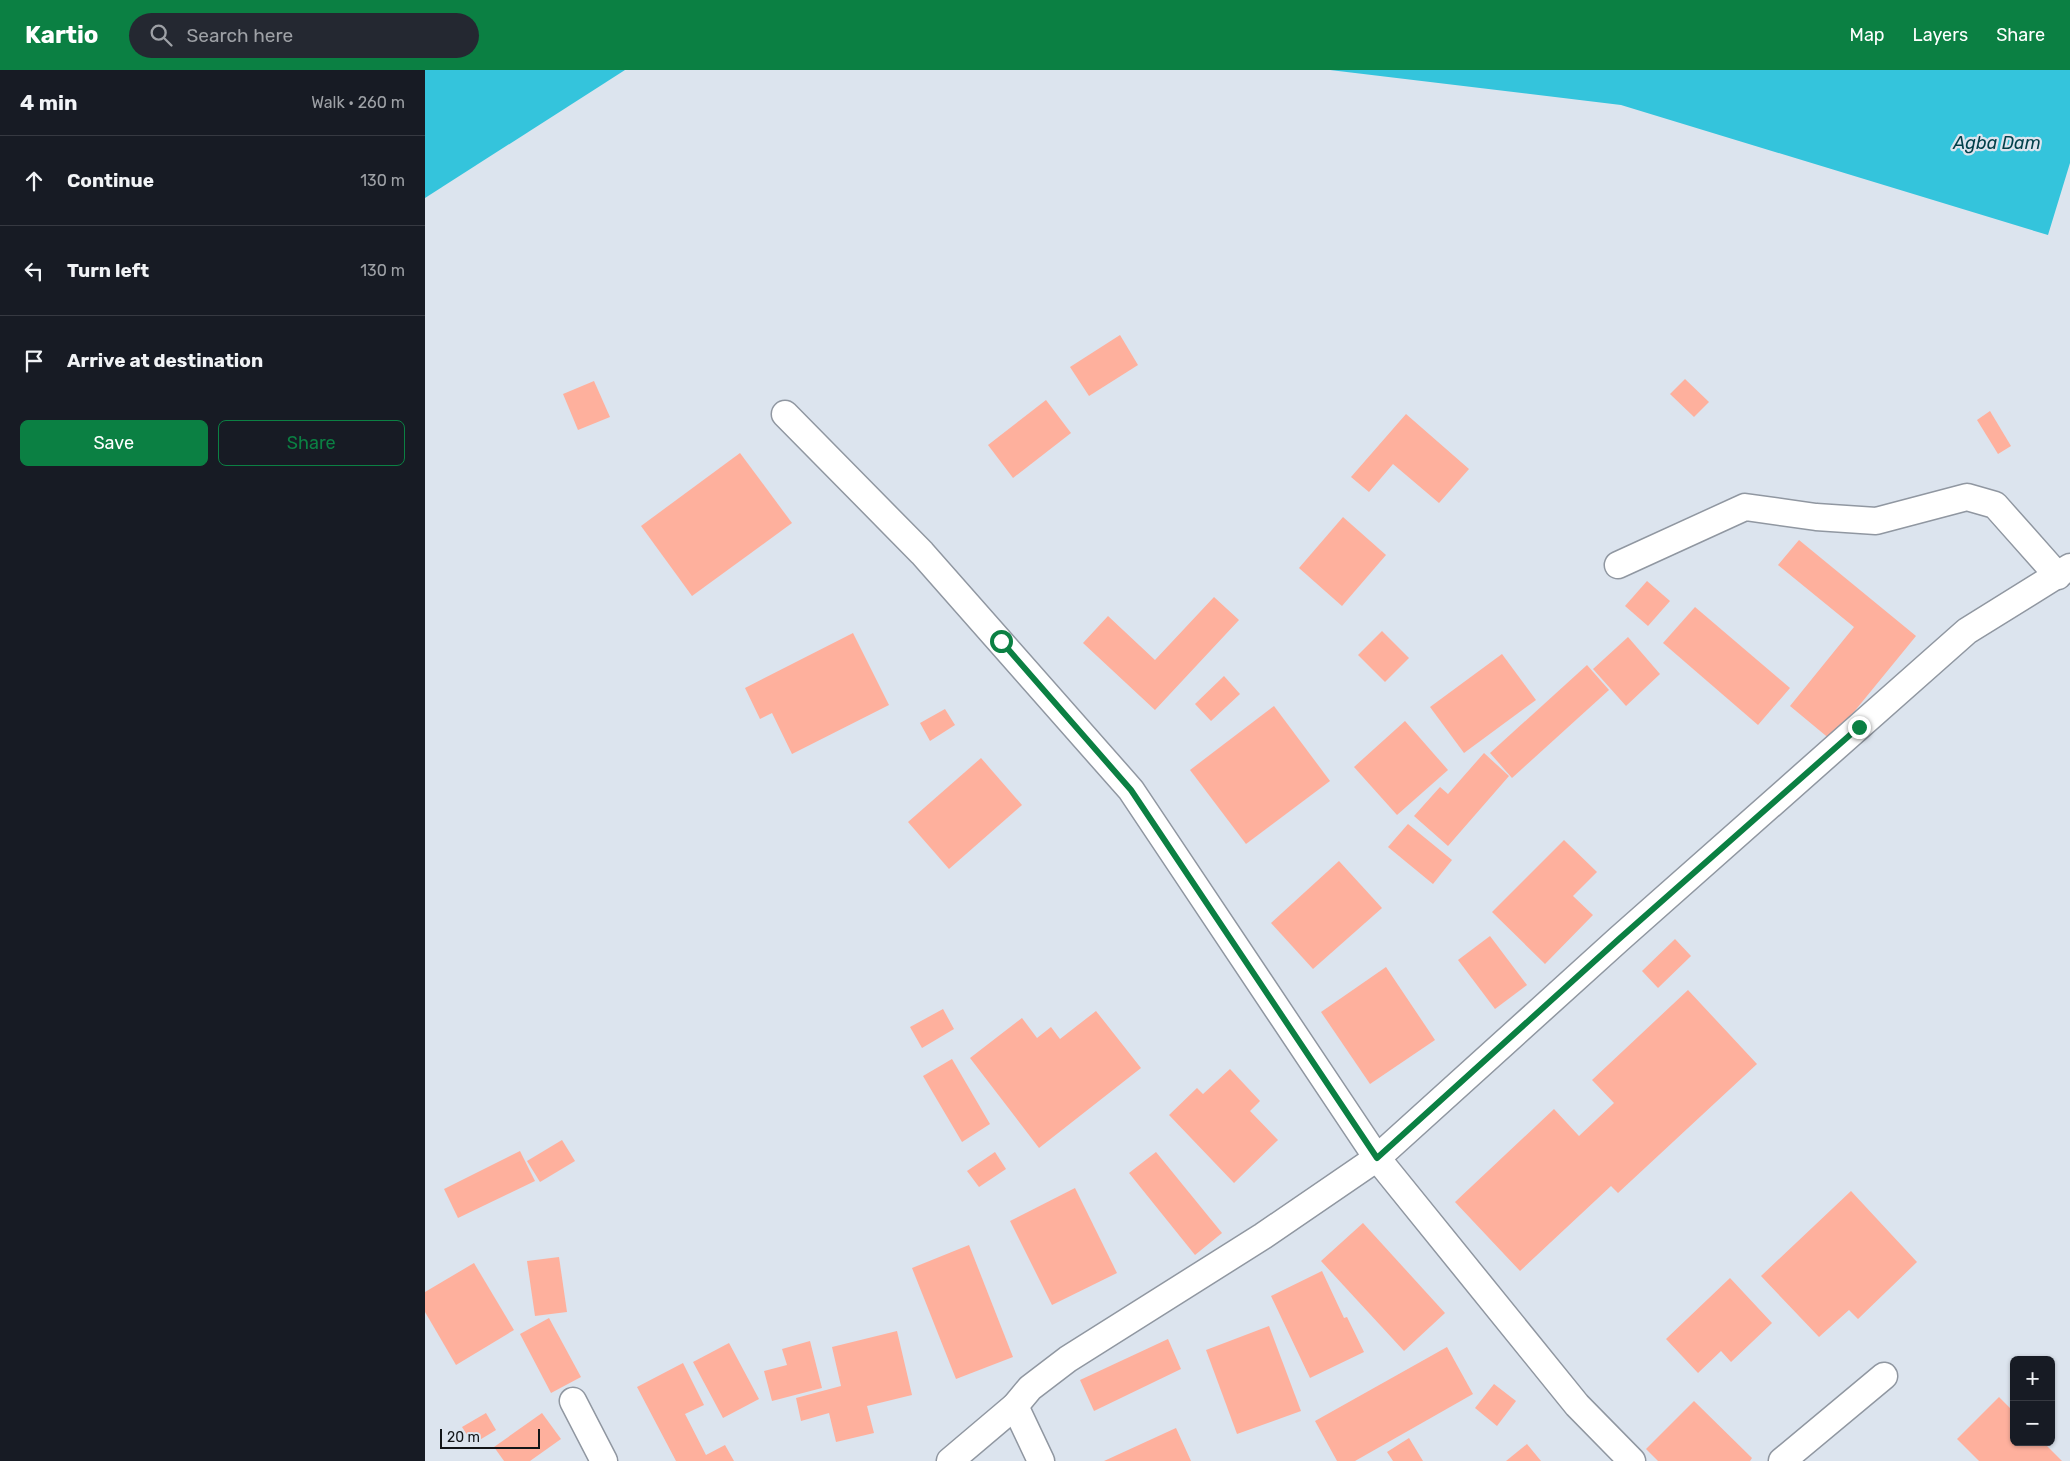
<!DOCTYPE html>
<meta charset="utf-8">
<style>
:root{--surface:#171b24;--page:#242831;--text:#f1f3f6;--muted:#9ea1a6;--line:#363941;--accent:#0b8043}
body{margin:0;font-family:Rubik,sans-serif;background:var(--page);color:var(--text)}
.controls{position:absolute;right:15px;bottom:15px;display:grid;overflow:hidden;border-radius:8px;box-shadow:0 1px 4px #0004}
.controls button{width:45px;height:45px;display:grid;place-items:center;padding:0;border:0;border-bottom:1px solid var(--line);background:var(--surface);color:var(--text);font:25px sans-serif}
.scale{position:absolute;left:15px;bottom:12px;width:100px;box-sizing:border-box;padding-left:5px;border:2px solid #121518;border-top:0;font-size:14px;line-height:18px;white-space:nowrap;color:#121518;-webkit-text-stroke:4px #dce4ee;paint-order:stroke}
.stop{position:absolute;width:15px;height:15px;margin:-11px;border:4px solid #0b8043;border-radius:50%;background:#fff}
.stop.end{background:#0b8043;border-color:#fff;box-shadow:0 1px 5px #0008}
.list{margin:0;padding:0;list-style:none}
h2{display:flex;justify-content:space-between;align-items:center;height:65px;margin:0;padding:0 20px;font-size:21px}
h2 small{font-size:16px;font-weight:400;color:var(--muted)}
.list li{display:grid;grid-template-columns:32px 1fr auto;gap:15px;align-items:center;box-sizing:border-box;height:90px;padding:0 20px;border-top:1px solid var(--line)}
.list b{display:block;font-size:19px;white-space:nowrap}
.list em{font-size:16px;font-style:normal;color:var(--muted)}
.actions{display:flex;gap:10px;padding:15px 20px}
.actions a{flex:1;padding:11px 0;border:1px solid var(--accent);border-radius:8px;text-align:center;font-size:18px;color:var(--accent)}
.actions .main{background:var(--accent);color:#fff}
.icon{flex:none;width:28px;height:28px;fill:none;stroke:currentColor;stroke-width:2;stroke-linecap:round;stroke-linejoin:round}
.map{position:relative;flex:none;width:1645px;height:1391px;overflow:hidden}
header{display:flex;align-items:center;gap:30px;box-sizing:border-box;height:70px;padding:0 25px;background:var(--accent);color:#fff}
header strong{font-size:24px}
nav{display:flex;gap:28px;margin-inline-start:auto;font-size:18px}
.search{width:350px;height:45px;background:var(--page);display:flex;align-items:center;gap:12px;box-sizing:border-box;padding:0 18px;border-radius:28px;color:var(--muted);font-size:19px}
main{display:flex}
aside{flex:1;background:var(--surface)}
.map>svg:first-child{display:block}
</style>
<header>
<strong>Kartio</strong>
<div class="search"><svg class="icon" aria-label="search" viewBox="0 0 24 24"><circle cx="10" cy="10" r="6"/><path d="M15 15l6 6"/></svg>Search here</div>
<nav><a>Map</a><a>Layers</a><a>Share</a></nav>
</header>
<main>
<aside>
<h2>4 min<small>Walk · 260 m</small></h2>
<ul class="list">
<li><svg class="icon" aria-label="ahead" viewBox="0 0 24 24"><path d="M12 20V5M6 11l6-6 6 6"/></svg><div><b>Continue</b></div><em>130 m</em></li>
<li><svg class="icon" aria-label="left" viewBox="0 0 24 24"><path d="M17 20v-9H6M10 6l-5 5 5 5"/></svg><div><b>Turn left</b></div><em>130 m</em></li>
<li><svg class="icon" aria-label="arrive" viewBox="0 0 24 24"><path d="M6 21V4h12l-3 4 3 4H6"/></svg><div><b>Arrive at destination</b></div></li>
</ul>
<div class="actions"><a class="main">Save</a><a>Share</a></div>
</aside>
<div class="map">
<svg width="1645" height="1391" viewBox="0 0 1645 1391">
<rect width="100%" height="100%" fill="#dce4ee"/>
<g fill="#34c4dc">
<path d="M 0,0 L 200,0 L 0,128 Z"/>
<path d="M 905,0 L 1645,0 L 1645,93 L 1623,165 L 1196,35 Z"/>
</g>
<g fill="#feb09d">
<path d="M 695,265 L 713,295 L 664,326 L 645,297 Z"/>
<path d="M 1260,309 L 1284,332 L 1269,347 L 1245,324 Z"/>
<path d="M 169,311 L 185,347 L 153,360 L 138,324 Z"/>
<path d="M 621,330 L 646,363 L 588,408 L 563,375 Z"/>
<path d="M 1565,341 L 1586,376 L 1573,384 L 1552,350 Z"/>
<path d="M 981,344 L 1044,399 L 1014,433 L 968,394 L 944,422 L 926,407 Z"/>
<path d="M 315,383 L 367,453 L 267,526 L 216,456 Z"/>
<path d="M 918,447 L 961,485 L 917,536 L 874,498 Z"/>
<path d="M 1374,470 L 1491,566 L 1406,670 L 1365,636 L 1429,557 L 1353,495 Z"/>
<path d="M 1222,511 L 1245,531 L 1223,556 L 1200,536 Z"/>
<path d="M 789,527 L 814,550 L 730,640 L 658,573 L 683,546 L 730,590 Z"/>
<path d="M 1270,537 L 1365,618 L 1333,655 L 1238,573 Z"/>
<path d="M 957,561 L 984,588 L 960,612 L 933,585 Z"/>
<path d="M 428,563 L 464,635 L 367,684 L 347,643 L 335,649 L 320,618 Z"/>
<path d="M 1203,567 L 1235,604 L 1201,636 L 1168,599 Z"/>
<path d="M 1077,584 L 1111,630 L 1039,683 L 1005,637 Z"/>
<path d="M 1162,595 L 1184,620 L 1087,708 L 1065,683 Z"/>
<path d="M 799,606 L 815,624 L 786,651 L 770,634 Z"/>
<path d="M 849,636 L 905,711 L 821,774 L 765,700 Z"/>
<path d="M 520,639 L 530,655 L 505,671 L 495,653 Z"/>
<path d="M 980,651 L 1023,700 L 972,745 L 929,697 Z"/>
<path d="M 1059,683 L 1084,706 L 1023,776 L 989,746 L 1015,717 L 1023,724 Z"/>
<path d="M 556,688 L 597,735 L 524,799 L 483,752 Z"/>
<path d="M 983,754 L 1027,790 L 1008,814 L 963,777 Z"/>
<path d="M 1139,770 L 1172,802 L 1148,826 L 1168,845 L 1120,894 L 1067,842 Z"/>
<path d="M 914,791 L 957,838 L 888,899 L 846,853 Z"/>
<path d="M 1065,866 L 1102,915 L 1070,939 L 1033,890 Z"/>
<path d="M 1250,869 L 1266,886 L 1233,918 L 1217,901 Z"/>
<path d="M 961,897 L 1010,970 L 945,1014 L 896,942 Z"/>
<path d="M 1263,920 L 1332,994 L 1193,1123 L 1186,1116 L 1095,1201 L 1030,1132 L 1129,1039 L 1154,1066 L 1189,1033 L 1167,1010 Z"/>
<path d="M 518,939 L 529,959 L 497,978 L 485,957 Z"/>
<path d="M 671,941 L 716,998 L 614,1078 L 545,988 L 597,948 L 612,968 L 626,957 L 635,969 Z"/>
<path d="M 527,989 L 565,1054 L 537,1072 L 498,1006 Z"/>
<path d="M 805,999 L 835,1031 L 825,1041 L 853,1070 L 809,1113 L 744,1045 L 772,1018 L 778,1024 Z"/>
<path d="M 137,1070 L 150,1091 L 115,1112 L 102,1091 Z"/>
<path d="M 95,1081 L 110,1111 L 33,1148 L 19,1119 Z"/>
<path d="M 570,1082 L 581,1099 L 554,1117 L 542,1101 Z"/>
<path d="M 731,1082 L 797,1163 L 770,1185 L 704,1103 Z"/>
<path d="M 650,1118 L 692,1203 L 627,1235 L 585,1151 Z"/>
<path d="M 1426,1121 L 1492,1192 L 1433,1249 L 1424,1240 L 1394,1267 L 1336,1206 Z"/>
<path d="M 938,1153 L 1020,1243 L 979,1281 L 896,1191 Z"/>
<path d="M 544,1175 L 588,1287 L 531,1309 L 487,1198 Z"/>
<path d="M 134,1187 L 142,1242 L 110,1246 L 102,1191 Z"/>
<path d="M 49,1193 L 89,1260 L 31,1295 L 0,1242 L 0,1222 Z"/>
<path d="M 897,1201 L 919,1248 L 922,1247 L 939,1282 L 885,1308 L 846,1226 Z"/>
<path d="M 1305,1208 L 1347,1253 L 1306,1292 L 1296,1281 L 1273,1303 L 1241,1269 Z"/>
<path d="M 124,1248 L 156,1307 L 126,1323 L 95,1264 Z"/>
<path d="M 844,1256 L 876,1341 L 812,1364 L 781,1280 Z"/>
<path d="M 472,1261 L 487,1325 L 442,1336 L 449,1363 L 411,1372 L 404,1343 L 376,1351 L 371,1328 L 416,1316 L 407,1277 Z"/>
<path d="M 743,1269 L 756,1299 L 669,1341 L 655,1310 Z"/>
<path d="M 385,1271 L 397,1318 L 347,1331 L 339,1301 L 362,1295 L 357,1279 Z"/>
<path d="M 304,1273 L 334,1329 L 298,1348 L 268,1292 Z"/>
<path d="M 1022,1277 L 1048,1324 L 930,1391 L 912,1391 L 890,1351 Z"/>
<path d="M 258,1293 L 279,1335 L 260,1344 L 281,1385 L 300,1375 L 309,1391 L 251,1391 L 212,1317 Z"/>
<path d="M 1069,1314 L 1091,1331 L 1072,1356 L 1050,1338 Z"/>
<path d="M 1574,1327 L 1589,1342 L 1589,1372 L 1618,1372 L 1637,1391 L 1554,1391 L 1532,1369 Z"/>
<path d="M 1269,1331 L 1327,1388 L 1325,1391 L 1233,1391 L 1221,1379 Z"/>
<path d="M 61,1343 L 71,1360 L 48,1374 L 37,1357 Z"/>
<path d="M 117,1343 L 136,1369 L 105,1391 L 79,1391 L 69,1377 Z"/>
<path d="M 751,1358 L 766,1391 L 679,1391 Z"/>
<path d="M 984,1368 L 998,1391 L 968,1391 L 962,1382 Z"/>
<path d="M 1102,1374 L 1116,1391 L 1081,1391 Z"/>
</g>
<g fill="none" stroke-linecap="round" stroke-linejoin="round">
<g stroke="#9097a1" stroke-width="29">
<g id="minor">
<path d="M 360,344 L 497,483 L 706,720 L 952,1088 L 1152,1335 L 1207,1391"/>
<path d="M 1193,495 L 1320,437 L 1391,447 L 1451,451 L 1542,427 L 1570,435 L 1633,506"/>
<path d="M 148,1331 L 179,1391"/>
<path d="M 590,1336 L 616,1391"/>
<path d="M 525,1391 L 590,1336 L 605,1318 L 643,1289 L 838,1166 L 952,1088 L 1194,869 L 1542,561 L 1645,497"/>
<path d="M 1357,1391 L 1459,1306"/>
</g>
</g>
<use href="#minor" stroke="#fff" stroke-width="26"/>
</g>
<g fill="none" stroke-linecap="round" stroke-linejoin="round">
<path stroke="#0b8043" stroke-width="6" d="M 576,571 L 706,720 L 952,1088 L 1194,869 L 1434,657"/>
</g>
<g text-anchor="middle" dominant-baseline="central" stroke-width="4.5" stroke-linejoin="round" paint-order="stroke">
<g font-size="18" font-style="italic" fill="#003f49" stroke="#dce4ee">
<text x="1572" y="73">Agba Dam</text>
</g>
</g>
</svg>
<div class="controls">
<button>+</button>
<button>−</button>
</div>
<div class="scale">20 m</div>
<div class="stop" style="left:576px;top:571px"></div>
<div class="stop end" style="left:1434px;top:657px"></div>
</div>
</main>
